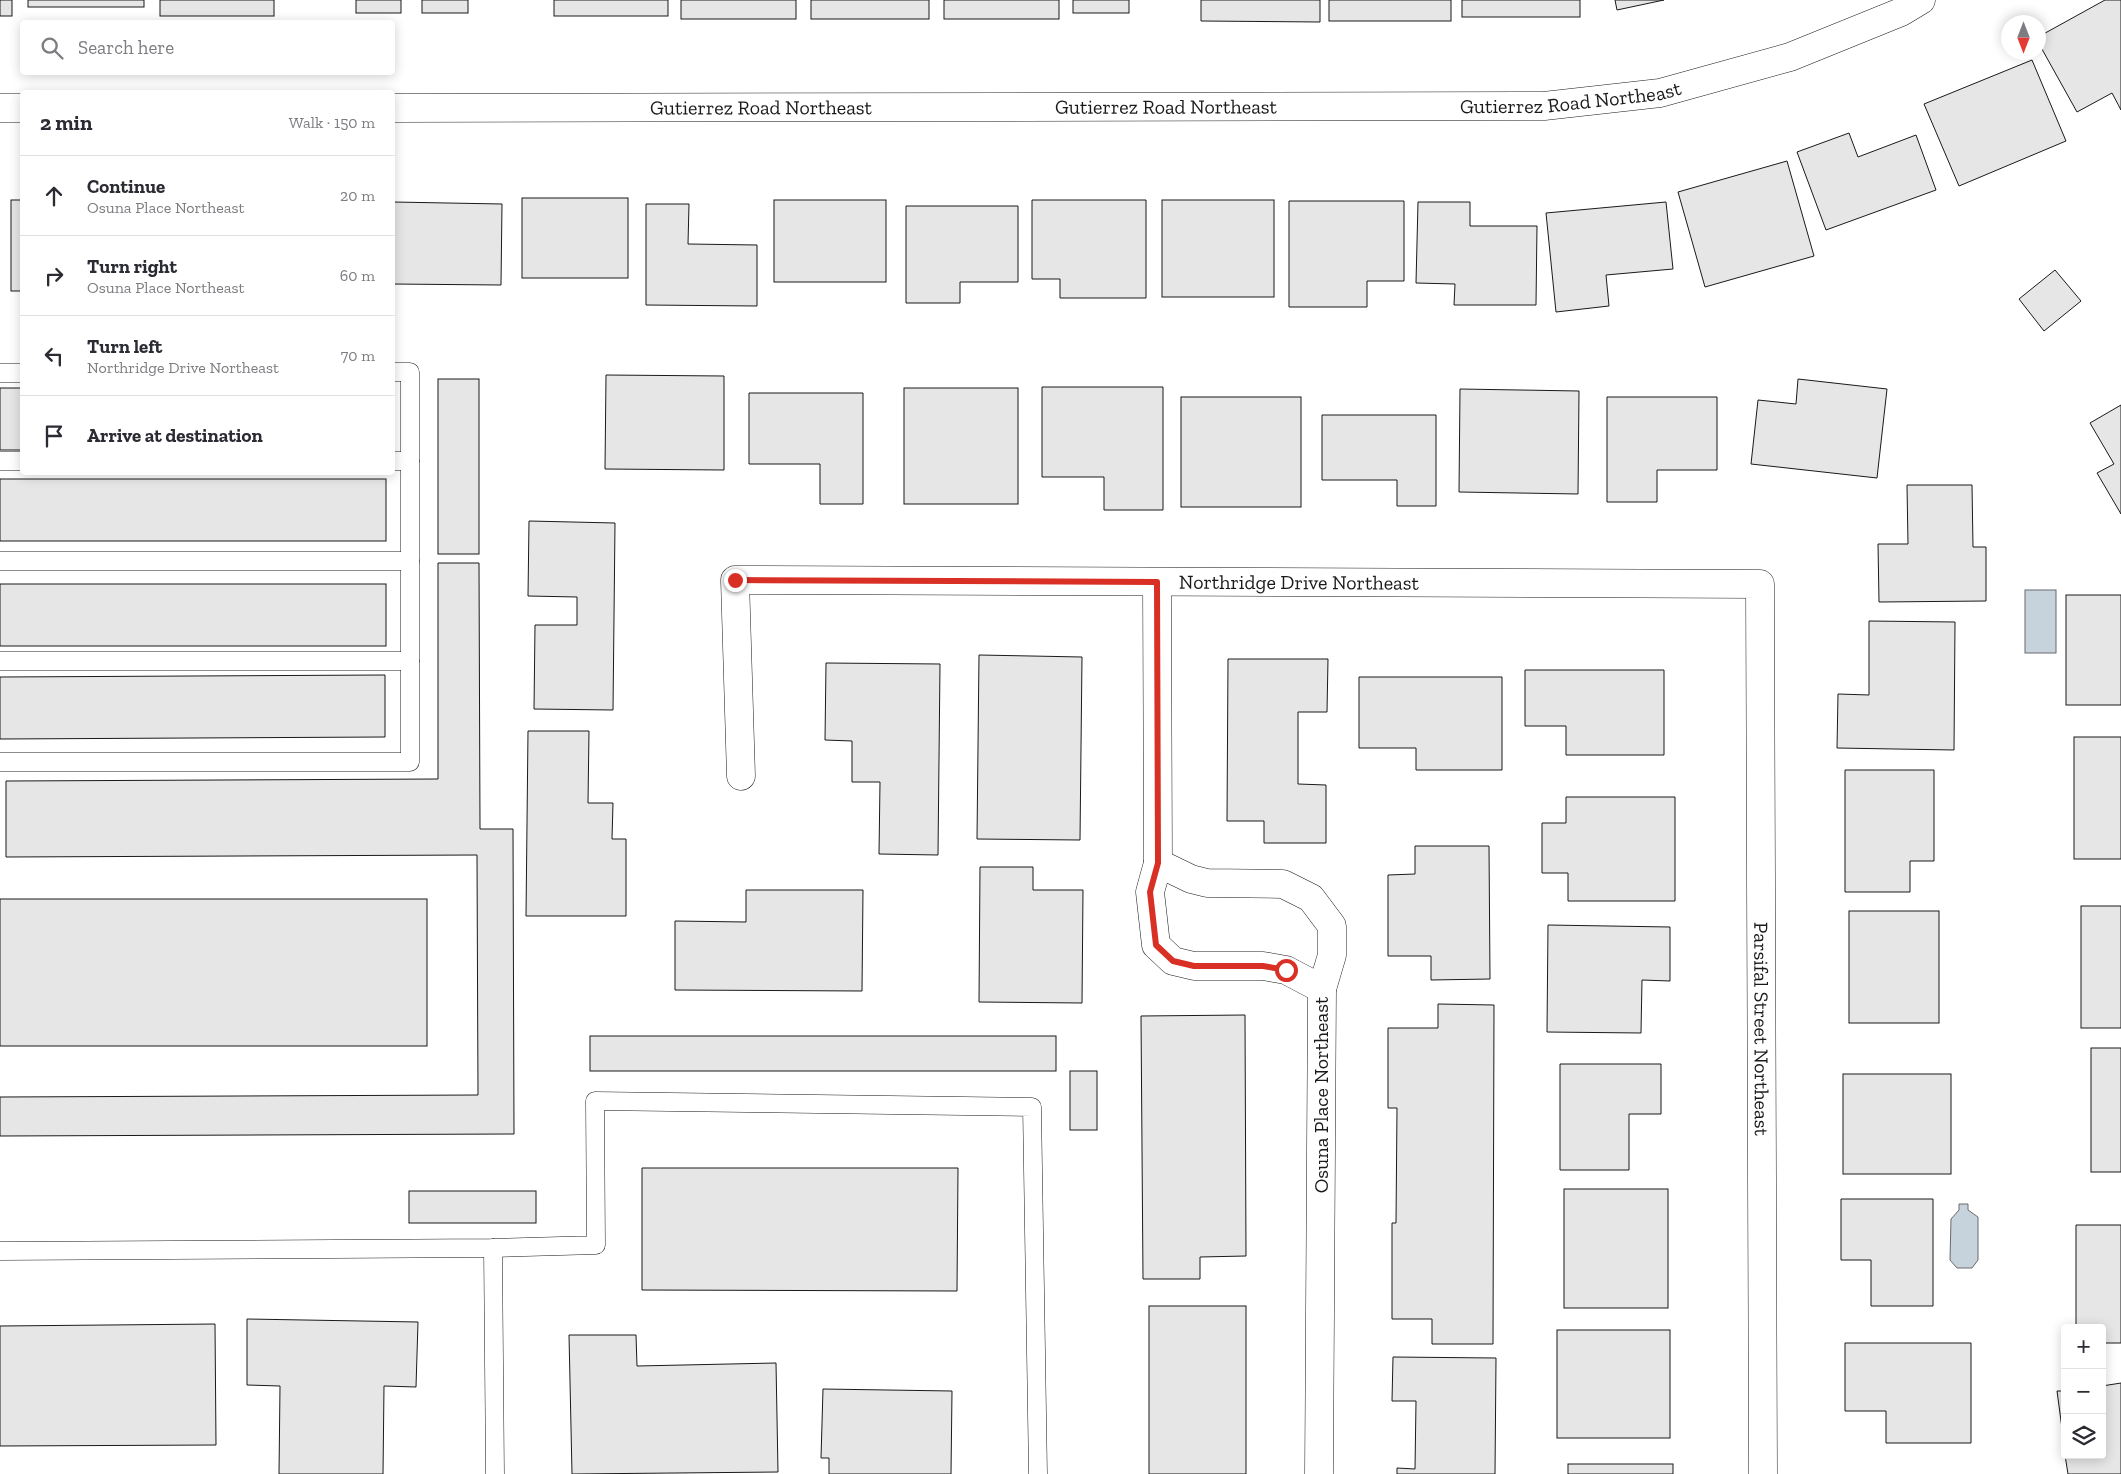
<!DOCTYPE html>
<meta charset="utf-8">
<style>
:root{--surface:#fff;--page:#f2f2f3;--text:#2b2b33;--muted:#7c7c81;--line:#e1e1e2}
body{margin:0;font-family:"Zilla Slab",serif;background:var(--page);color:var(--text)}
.controls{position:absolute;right:15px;bottom:15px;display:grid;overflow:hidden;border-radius:5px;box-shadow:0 2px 12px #0003}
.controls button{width:45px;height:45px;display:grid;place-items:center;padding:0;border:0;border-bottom:1px solid var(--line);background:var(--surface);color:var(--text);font:25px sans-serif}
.compass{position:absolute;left:2001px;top:15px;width:45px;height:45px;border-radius:50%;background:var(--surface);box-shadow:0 2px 12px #0003;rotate:180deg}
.stop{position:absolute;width:15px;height:15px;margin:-11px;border:4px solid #d93025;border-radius:50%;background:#fff}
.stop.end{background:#d93025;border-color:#fff;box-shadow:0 1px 5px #0008}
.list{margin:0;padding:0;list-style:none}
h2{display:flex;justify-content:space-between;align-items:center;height:65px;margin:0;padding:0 20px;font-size:21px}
h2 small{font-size:16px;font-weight:400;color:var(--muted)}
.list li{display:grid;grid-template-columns:32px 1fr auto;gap:15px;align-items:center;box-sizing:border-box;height:80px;padding:0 20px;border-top:1px solid var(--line)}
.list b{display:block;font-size:19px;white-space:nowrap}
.list p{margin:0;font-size:16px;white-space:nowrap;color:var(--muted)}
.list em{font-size:16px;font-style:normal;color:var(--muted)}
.icon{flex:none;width:28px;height:28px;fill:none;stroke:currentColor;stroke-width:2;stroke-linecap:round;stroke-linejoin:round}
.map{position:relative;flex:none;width:2121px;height:1474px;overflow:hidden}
.search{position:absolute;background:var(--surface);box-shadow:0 2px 12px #0003;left:20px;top:20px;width:375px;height:55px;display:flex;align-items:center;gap:12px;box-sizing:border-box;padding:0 18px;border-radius:5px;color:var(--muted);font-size:19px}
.panel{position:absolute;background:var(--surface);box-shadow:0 2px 12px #0003;left:20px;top:90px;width:375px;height:385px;border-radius:5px}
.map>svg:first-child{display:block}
</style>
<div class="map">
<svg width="2121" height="1474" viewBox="0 0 2121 1474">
<rect width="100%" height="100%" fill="#fff"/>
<g fill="#c6d2dc" stroke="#6a6a6a">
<rect x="2025" y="590" width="31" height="63"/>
<path d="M 1959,1204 L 1968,1204 L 1968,1210 L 1978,1217 L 1978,1260 L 1972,1268 L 1957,1268 L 1950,1260 L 1951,1219 L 1959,1210 Z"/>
</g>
<g fill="#e6e6e6" stroke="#1a1a1a">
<rect x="0" y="0" width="12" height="16"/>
<rect x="28" y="0" width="116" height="7"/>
<rect x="160" y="0" width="114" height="16"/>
<rect x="356" y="0" width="45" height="13"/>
<rect x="422" y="0" width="46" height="13"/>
<rect x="554" y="0" width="114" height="16"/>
<rect x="681" y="0" width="115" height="19"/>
<rect x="811" y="0" width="118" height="19"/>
<rect x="944" y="0" width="115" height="19"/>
<rect x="1073" y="0" width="56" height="13"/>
<path d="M 1201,0 L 1320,0 L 1320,22 L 1201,21 Z"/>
<rect x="1329" y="0" width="122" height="21"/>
<rect x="1462" y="0" width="118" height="17"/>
<path d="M 1615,0 L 1664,0 L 1617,10 Z"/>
<path d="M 2105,0 L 2121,0 L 2121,110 L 2112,93 L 2077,112 L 2038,42 L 2038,37 Z"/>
<path d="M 2032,60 L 2066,141 L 1959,186 L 1924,104 Z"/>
<path d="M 1849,133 L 1858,157 L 1916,135 L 1936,190 L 1826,230 L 1797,152 Z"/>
<path d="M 1787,161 L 1814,256 L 1705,287 L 1678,192 Z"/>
<rect x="522" y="198" width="106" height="80"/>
<rect x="11" y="200" width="11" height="91"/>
<rect x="774" y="200" width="112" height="82"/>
<path d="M 1032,200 L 1146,200 L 1146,298 L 1060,298 L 1060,279 L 1032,279 Z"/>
<rect x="1162" y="200" width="112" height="97"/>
<path d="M 1289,201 L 1404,201 L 1404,281 L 1367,281 L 1367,307 L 1289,307 Z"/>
<path d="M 393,202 L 502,204 L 501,285 L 392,284 Z"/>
<path d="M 1418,202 L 1470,202 L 1470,226 L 1537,226 L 1536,305 L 1454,305 L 1455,284 L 1416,283 Z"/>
<path d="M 1666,202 L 1673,269 L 1606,275 L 1609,306 L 1556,312 L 1546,213 Z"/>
<path d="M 646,204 L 689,204 L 688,244 L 757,245 L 757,306 L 646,305 Z"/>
<path d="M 906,206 L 1018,206 L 1018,282 L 960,282 L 960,303 L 906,303 Z"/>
<path d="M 2055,270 L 2081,301 L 2044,331 L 2019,299 Z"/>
<path d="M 606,375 L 724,376 L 724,470 L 605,469 Z"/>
<rect x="438" y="379" width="41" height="175"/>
<path d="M 1798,379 L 1887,389 L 1877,478 L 1751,464 L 1758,400 L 1796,404 Z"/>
<path d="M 1042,387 L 1163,387 L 1163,510 L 1104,510 L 1104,477 L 1042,477 Z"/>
<rect x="0" y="388" width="22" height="62"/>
<rect x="904" y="388" width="114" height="116"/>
<path d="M 1460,389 L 1579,391 L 1578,494 L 1459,492 Z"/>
<path d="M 749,393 L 863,393 L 863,504 L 820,504 L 820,464 L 749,464 Z"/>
<rect x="1181" y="397" width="120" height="110"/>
<path d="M 1607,397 L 1717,397 L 1717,470 L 1657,470 L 1657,502 L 1607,502 Z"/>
<path d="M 2121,405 L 2121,514 L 2097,473 L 2114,464 L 2090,423 Z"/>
<path d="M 1322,415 L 1436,415 L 1436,506 L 1397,506 L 1397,480 L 1322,480 Z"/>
<rect x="0" y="479" width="386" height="62"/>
<path d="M 1907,485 L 1972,485 L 1973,547 L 1986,547 L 1986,601 L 1879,602 L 1878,544 L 1908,544 Z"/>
<path d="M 529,521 L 615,523 L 613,710 L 534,709 L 535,625 L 577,625 L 577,597 L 528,596 Z"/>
<path d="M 438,563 L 479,563 L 480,829 L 513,829 L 514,1134 L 0,1136 L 0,1097 L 478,1095 L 477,855 L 6,857 L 6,781 L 438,779 Z"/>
<rect x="0" y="584" width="386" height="62"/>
<rect x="2066" y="595" width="55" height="110"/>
<path d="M 1869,621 L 1955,622 L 1954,750 L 1837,748 L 1838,694 L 1869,695 Z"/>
<path d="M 979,655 L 1082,657 L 1080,840 L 977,839 Z"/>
<path d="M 1228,659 L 1328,659 L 1327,712 L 1298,712 L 1298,784 L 1326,785 L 1326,843 L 1264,843 L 1264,821 L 1227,821 Z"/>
<path d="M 826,663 L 940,664 L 938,855 L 879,854 L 880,782 L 852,782 L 852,741 L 825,740 Z"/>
<path d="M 1525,670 L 1664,670 L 1664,755 L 1566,755 L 1566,726 L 1525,726 Z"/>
<path d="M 385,675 L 385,737 L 0,739 L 0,677 Z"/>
<path d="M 1359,677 L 1502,677 L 1502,770 L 1416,770 L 1416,748 L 1359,748 Z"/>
<path d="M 528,731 L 589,731 L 588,803 L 613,803 L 612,839 L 626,839 L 626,916 L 526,916 Z"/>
<rect x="2074" y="737" width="47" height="122"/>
<path d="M 1845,770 L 1934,770 L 1934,861 L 1910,861 L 1910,892 L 1845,892 Z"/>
<path d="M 1566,797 L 1675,797 L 1675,901 L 1568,901 L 1568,873 L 1542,873 L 1542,823 L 1566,823 Z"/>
<path d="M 1415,846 L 1489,846 L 1490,979 L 1431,980 L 1431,956 L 1388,956 L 1388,875 L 1415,874 Z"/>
<path d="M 980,867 L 1033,867 L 1033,890 L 1083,890 L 1082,1003 L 979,1002 Z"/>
<path d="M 746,890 L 863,890 L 862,991 L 675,990 L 675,921 L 746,922 Z"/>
<rect x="0" y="899" width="427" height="147"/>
<rect x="2081" y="906" width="40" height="122"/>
<rect x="1849" y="911" width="90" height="112"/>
<path d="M 1548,925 L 1670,927 L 1670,981 L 1642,980 L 1641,1033 L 1547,1032 Z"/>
<path d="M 1438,1004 L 1494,1005 L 1493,1344 L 1432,1344 L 1432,1319 L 1392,1319 L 1392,1223 L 1396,1223 L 1397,1108 L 1388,1108 L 1388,1028 L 1438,1028 Z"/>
<path d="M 1245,1015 L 1246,1256 L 1200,1257 L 1200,1279 L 1143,1279 L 1141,1016 Z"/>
<rect x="590" y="1036" width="466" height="35"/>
<rect x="2091" y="1048" width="30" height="124"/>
<path d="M 1560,1064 L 1661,1064 L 1661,1114 L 1629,1114 L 1629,1170 L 1560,1170 Z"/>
<rect x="1070" y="1071" width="27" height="59"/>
<rect x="1843" y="1074" width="108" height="100"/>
<path d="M 642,1168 L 958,1168 L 957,1291 L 642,1290 Z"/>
<rect x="1564" y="1189" width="104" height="119"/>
<rect x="409" y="1191" width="127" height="32"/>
<path d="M 1841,1199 L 1933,1199 L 1933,1306 L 1871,1306 L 1871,1260 L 1841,1260 Z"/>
<path d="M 2076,1225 L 2121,1225 L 2121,1343 L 2102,1343 L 2102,1328 L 2076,1328 Z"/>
<rect x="1149" y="1306" width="97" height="168"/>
<path d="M 247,1319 L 418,1322 L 416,1387 L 384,1386 L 383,1474 L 279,1474 L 280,1386 L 247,1385 Z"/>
<path d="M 215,1324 L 216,1445 L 0,1446 L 0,1326 Z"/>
<rect x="1557" y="1330" width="113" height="108"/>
<path d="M 569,1335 L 636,1335 L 637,1366 L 776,1363 L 778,1472 L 572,1474 Z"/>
<path d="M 1845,1343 L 1971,1343 L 1971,1443 L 1886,1443 L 1886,1411 L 1845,1411 Z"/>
<path d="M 1393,1357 L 1496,1358 L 1495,1474 L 1397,1474 L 1397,1468 L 1415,1469 L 1416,1401 L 1392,1401 Z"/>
<path d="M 2121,1383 L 2121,1474 L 2068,1474 L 2065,1455 L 2102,1455 L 2102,1386 Z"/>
<path d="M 823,1389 L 952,1391 L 951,1474 L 829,1474 L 829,1458 L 821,1458 Z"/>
<path d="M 2057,1391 L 2065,1391 L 2065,1451 Z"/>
<rect x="1568" y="1464" width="105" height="10"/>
</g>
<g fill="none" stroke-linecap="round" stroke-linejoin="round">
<g stroke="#1a1a1a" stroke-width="19">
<g id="lane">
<path d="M 0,373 L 22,373"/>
<path d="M 0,461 L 22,461"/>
<path d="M 392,461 L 410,461"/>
<path d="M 0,561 L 410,561"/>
<path d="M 0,661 L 410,661"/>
<path d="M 0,762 L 410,762 L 410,372 L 392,372"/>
<path d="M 493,1248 L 495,1474"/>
<path d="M 0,1251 L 493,1248 L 596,1245 L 595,1101 L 1032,1107 L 1038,1474"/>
</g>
</g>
<g stroke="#1a1a1a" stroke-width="29">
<g id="street">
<path d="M 0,108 L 22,108"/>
<path id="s1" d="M 392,108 L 1544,106 L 1660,93 L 1790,57 L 1901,12 L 1921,0"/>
<path d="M 1157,582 L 1158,863 L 1150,892 L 1156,945 L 1173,961 L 1194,966 L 1263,966 L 1286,970 L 1322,989"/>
<path id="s2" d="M 741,776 L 735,580 L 1760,584 L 1763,1474"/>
<path d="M 1158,863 L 1191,879 L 1207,883 L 1283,884 L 1311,898 L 1332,926 L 1332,955 L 1322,989 L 1319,1474"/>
</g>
</g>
<use href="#lane" stroke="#fff" stroke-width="18"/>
<use href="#street" stroke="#fff" stroke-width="28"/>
</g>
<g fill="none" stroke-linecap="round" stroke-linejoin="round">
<path stroke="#d93025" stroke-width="6" d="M 735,580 L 1157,582 L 1158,863 L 1150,892 L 1156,945 L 1173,961 L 1194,966 L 1263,966 L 1286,970"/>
</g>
<g text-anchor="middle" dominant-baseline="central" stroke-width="4" stroke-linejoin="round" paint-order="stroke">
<g font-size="20" fill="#1a1a1a" stroke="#fff">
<text stroke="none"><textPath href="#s1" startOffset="1179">Gutierrez Road Northeast</textPath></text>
<text stroke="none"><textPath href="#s1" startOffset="369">Gutierrez Road Northeast</textPath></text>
<text stroke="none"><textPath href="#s1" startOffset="774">Gutierrez Road Northeast</textPath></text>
<text stroke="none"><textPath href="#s2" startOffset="760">Northridge Drive Northeast</textPath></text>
<text stroke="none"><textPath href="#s2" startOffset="1666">Parsifal Street Northeast</textPath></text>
<text transform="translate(1321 1095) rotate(-90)">Osuna Place Northeast</text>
</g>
</g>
</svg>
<div class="controls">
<button>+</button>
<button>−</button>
<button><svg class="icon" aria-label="layers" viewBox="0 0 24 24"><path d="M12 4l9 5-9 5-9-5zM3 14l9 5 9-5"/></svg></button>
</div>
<svg class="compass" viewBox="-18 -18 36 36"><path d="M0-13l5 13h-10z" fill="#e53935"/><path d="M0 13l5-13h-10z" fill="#7c7c81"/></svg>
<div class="stop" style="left:1286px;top:970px"></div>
<div class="stop end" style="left:735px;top:580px"></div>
<div class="search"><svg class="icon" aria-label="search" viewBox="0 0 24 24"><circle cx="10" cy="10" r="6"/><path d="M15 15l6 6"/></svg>Search here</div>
<section class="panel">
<h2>2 min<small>Walk · 150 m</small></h2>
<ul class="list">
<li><svg class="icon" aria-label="ahead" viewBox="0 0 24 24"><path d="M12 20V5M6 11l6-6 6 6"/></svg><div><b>Continue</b><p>Osuna Place Northeast</p></div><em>20 m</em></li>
<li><svg class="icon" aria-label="right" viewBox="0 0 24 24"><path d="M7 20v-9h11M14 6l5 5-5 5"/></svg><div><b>Turn right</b><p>Osuna Place Northeast</p></div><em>60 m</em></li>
<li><svg class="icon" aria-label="left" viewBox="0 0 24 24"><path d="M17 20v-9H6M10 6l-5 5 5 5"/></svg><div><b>Turn left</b><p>Northridge Drive Northeast</p></div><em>70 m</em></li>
<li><svg class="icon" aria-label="arrive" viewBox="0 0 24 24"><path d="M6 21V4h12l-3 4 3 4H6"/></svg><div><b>Arrive at destination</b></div></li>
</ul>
</section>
</div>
